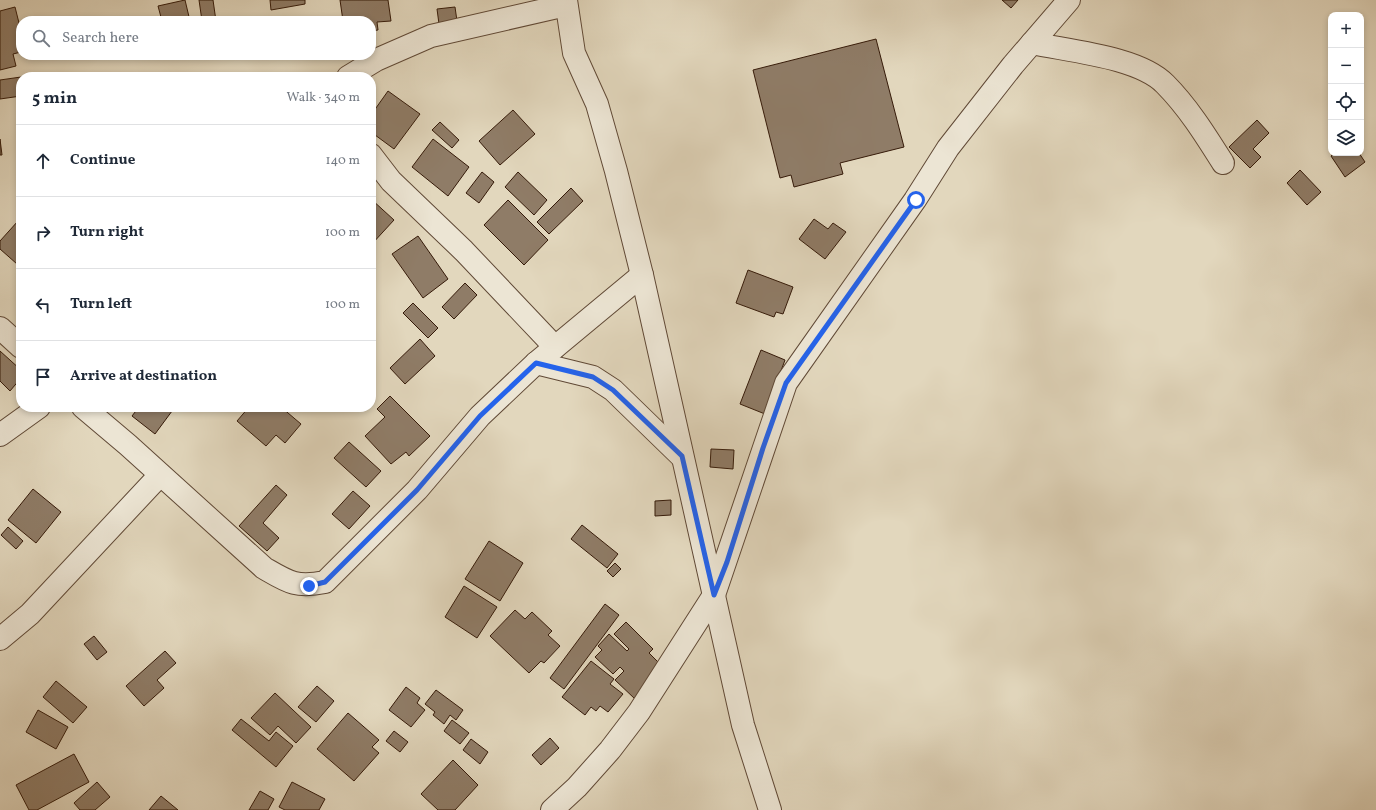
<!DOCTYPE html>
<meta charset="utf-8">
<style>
:root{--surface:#fff;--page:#f2f2f3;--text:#1f2937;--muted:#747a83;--line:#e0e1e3}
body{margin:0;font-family:Vollkorn,serif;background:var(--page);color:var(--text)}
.controls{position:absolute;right:12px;top:12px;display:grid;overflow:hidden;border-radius:8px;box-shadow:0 2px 6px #0003}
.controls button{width:36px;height:36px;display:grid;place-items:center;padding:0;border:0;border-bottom:1px solid var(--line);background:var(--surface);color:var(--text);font:20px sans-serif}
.stop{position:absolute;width:12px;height:12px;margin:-9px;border:3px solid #2563eb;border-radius:50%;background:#fff}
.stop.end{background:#2563eb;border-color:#fff;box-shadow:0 1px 4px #0008}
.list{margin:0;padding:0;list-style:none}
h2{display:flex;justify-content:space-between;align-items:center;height:52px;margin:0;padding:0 16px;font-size:17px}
h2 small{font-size:13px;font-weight:400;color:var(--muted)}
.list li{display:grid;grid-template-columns:26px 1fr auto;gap:12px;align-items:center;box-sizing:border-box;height:72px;padding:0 16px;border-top:1px solid var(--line)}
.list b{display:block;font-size:15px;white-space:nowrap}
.list em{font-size:13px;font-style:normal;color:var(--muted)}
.icon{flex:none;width:22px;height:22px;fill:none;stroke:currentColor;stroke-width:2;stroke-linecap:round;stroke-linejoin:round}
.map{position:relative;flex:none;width:1376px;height:810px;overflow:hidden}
.search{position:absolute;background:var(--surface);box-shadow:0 2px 6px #0003;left:16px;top:16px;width:360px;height:44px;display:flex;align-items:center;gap:10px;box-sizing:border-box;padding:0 14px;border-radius:16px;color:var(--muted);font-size:15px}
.panel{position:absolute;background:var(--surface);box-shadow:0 2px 6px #0003;left:16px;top:72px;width:360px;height:340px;border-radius:16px}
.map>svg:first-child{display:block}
</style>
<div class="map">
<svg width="1376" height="810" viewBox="0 0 1376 810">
<rect width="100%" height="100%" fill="#e2d7bd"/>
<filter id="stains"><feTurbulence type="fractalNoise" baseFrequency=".005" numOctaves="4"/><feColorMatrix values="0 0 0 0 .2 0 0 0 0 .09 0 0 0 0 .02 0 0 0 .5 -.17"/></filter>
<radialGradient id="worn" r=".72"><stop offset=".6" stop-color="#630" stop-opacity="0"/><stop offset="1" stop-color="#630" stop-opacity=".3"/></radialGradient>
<g fill="#8f7c67" stroke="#351a09">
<path d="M 185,0 L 190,21 L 162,21 L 158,6 Z"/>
<path d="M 199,0 L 213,0 L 216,21 L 202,21 Z"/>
<path d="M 270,0 L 305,0 L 305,4 L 271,10 Z"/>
<path d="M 340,0 L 388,0 L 391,21 L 377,22 L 378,30 L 371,31 L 371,21 L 343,21 Z"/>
<path d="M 1002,0 L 1018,0 L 1011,8 Z"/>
<path d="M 15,7 L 21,31 L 21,52 L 13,54 L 16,66 L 0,70 L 0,11 Z"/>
<path d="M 455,7 L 457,21 L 439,24 L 437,9 Z"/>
<path d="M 876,39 L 904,147 L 840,163 L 843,174 L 794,187 L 791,175 L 780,178 L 753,70 Z"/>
<path d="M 35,75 L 35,77 L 21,77 L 21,96 L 0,99 L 0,80 Z"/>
<path d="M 388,91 L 420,114 L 394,149 L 371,132 L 371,115 Z"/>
<path d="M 513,110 L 535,134 L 500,165 L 479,141 Z"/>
<path d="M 1257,120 L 1269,133 L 1253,149 L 1261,157 L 1250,168 L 1229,147 Z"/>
<path d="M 440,122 L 459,140 L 452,148 L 432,130 Z"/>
<path d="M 0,139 L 2,155 L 0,155 Z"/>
<path d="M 433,139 L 469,167 L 448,196 L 412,167 Z"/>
<path d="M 1335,153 L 1359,153 L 1365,162 L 1345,177 L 1331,156 Z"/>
<path d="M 1300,170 L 1321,192 L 1307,205 L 1287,183 Z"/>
<path d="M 482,172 L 494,182 L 479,203 L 466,193 Z"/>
<path d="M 518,172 L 547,200 L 534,215 L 505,187 Z"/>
<path d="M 571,188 L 583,201 L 549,234 L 537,222 Z"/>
<path d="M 371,199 L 394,220 L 371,245 Z"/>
<path d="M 508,200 L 548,240 L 524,265 L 484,225 Z"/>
<path d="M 814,219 L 828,229 L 833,223 L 846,232 L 825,259 L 799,239 Z"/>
<path d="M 18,221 L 21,224 L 21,260 L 17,264 L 0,249 L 0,241 Z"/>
<path d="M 418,236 L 448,279 L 423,298 L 392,254 Z"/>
<path d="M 748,270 L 793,287 L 783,314 L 776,312 L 774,317 L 736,303 Z"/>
<path d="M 465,283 L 477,295 L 454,319 L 442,307 Z"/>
<path d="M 413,303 L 438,328 L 428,338 L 403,313 Z"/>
<path d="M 420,339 L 435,356 L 405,384 L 390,368 Z"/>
<path d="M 761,350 L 785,360 L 765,414 L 740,404 Z"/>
<path d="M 0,351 L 21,370 L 21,378 L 10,391 L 0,381 Z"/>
<path d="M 390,396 L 430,436 L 409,456 L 406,452 L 391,464 L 365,436 L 385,417 L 377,409 Z"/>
<path d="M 139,407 L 175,407 L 155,434 L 132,416 Z"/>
<path d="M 249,407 L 281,407 L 301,424 L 285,443 L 276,435 L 266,446 L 237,421 Z"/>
<path d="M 349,442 L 381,471 L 366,487 L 334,458 Z"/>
<path d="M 711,449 L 734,450 L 733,469 L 710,467 Z"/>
<path d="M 276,485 L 287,495 L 263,523 L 279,538 L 267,551 L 239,526 Z"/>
<path d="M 33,489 L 61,512 L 36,543 L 8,520 Z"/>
<path d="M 353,491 L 370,506 L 349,529 L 332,514 Z"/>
<path d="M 671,500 L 671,515 L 655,516 L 655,501 Z"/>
<path d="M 582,525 L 618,554 L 607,568 L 571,539 Z"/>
<path d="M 8,527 L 23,541 L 16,549 L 1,535 Z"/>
<path d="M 489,541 L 523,563 L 500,601 L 465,579 Z"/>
<path d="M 615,563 L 621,569 L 613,577 L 607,571 Z"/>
<path d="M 464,586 L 497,607 L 477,638 L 445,617 Z"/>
<path d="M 605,604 L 619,615 L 564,689 L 550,678 Z"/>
<path d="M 515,610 L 525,619 L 532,612 L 552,631 L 548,635 L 560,646 L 544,663 L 541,661 L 529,673 L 490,636 Z"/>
<path d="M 626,622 L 653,649 L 649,653 L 664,668 L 635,699 L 615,680 L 624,671 L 620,667 L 613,674 L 595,657 L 602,650 L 598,646 L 609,634 L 627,651 L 629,649 L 614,634 Z"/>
<path d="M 94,636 L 107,652 L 97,660 L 84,644 Z"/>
<path d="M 165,651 L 176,663 L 157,680 L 164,688 L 144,706 L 126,686 Z"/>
<path d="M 591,661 L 614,679 L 610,684 L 623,694 L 608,712 L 600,706 L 596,711 L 591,707 L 585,715 L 562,697 Z"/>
<path d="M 56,681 L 87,707 L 73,723 L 43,697 Z"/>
<path d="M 317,686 L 334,701 L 316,722 L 298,707 Z"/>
<path d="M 406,687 L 420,698 L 417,703 L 425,710 L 411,727 L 389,710 Z"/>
<path d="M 436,690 L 463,710 L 456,720 L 450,715 L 444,724 L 433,715 L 435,712 L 425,704 Z"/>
<path d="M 275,693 L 311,727 L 296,743 L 278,726 L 270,735 L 251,718 Z"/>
<path d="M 38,710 L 68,727 L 56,749 L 26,732 Z"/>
<path d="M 348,713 L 379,740 L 372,747 L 379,753 L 354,781 L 317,749 Z"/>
<path d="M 241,719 L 269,741 L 276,732 L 293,746 L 276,767 L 232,730 Z"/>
<path d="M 452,720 L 469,733 L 460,744 L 444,731 Z"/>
<path d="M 394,731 L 408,742 L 400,752 L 386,741 Z"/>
<path d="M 550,738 L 559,748 L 541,765 L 532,755 Z"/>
<path d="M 471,739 L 488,752 L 480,764 L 463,750 Z"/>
<path d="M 74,754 L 89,782 L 37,810 L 29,810 L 16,785 Z"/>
<path d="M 453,760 L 478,785 L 455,810 L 438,810 L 421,794 Z"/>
<path d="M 97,782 L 110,797 L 95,810 L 80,810 L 74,803 Z"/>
<path d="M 292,782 L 325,799 L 319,810 L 285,810 L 279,807 Z"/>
<path d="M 260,791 L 274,799 L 268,810 L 249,810 Z"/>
<path d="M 161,796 L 178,810 L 149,810 Z"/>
</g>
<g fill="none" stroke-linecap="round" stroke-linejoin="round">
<g stroke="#604936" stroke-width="24">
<g id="minor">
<path d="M 566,0 L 574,53 L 597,104 L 616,171 L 642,275 L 743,725 L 770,810"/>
<path d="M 1032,43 C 1069,51 1139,57 1165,84 C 1188,107 1206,136 1223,163"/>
<path d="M 348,77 L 376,60 L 431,36 L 566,5"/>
<path d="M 371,155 L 391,181 L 464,251 L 555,347"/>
<path d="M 0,328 L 21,347"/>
<path d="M 536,363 L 593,377 L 613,390 L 681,456"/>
<path d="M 83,407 L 128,445 L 264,568 C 288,582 296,588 325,582 L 417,490 L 480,416 L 536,363 L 642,275"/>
<path d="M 0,435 L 39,407"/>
<path d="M 0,639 L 30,614 L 160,475"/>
<path d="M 552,810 L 577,787 L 610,750 L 639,712 L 714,595 L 786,383 L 915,200 L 948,148 L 1013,65 L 1069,0"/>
</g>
</g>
<use href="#minor" stroke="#ece5d4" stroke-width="22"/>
</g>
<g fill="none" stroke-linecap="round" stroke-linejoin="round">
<path stroke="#2563eb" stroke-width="5" d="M 309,586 L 325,582 L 417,490 L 480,416 L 536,363 L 593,377 L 613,390 L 682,456 L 714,595 L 727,562 L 763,448 L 786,383 L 916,200"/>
</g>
<rect width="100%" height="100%" filter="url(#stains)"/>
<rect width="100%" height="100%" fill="url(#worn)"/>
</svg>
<div class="controls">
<button>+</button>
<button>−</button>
<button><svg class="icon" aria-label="locate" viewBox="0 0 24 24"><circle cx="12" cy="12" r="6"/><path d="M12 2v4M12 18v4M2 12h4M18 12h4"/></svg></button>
<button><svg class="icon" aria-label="layers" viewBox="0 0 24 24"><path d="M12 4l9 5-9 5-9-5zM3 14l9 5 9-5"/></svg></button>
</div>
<div class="stop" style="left:916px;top:200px"></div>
<div class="stop end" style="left:309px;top:586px"></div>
<div class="search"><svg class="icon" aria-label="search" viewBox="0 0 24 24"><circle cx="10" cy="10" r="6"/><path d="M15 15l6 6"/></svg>Search here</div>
<section class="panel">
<h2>5 min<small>Walk · 340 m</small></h2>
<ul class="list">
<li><svg class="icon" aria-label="ahead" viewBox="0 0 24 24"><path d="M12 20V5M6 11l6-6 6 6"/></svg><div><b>Continue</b></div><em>140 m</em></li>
<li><svg class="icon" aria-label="right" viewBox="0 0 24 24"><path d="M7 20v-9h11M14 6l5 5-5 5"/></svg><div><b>Turn right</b></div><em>100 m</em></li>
<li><svg class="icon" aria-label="left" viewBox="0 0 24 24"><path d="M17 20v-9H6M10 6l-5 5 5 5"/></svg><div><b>Turn left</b></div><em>100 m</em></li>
<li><svg class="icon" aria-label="arrive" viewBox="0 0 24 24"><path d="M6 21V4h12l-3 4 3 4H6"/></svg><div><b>Arrive at destination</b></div></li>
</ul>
</section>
</div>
